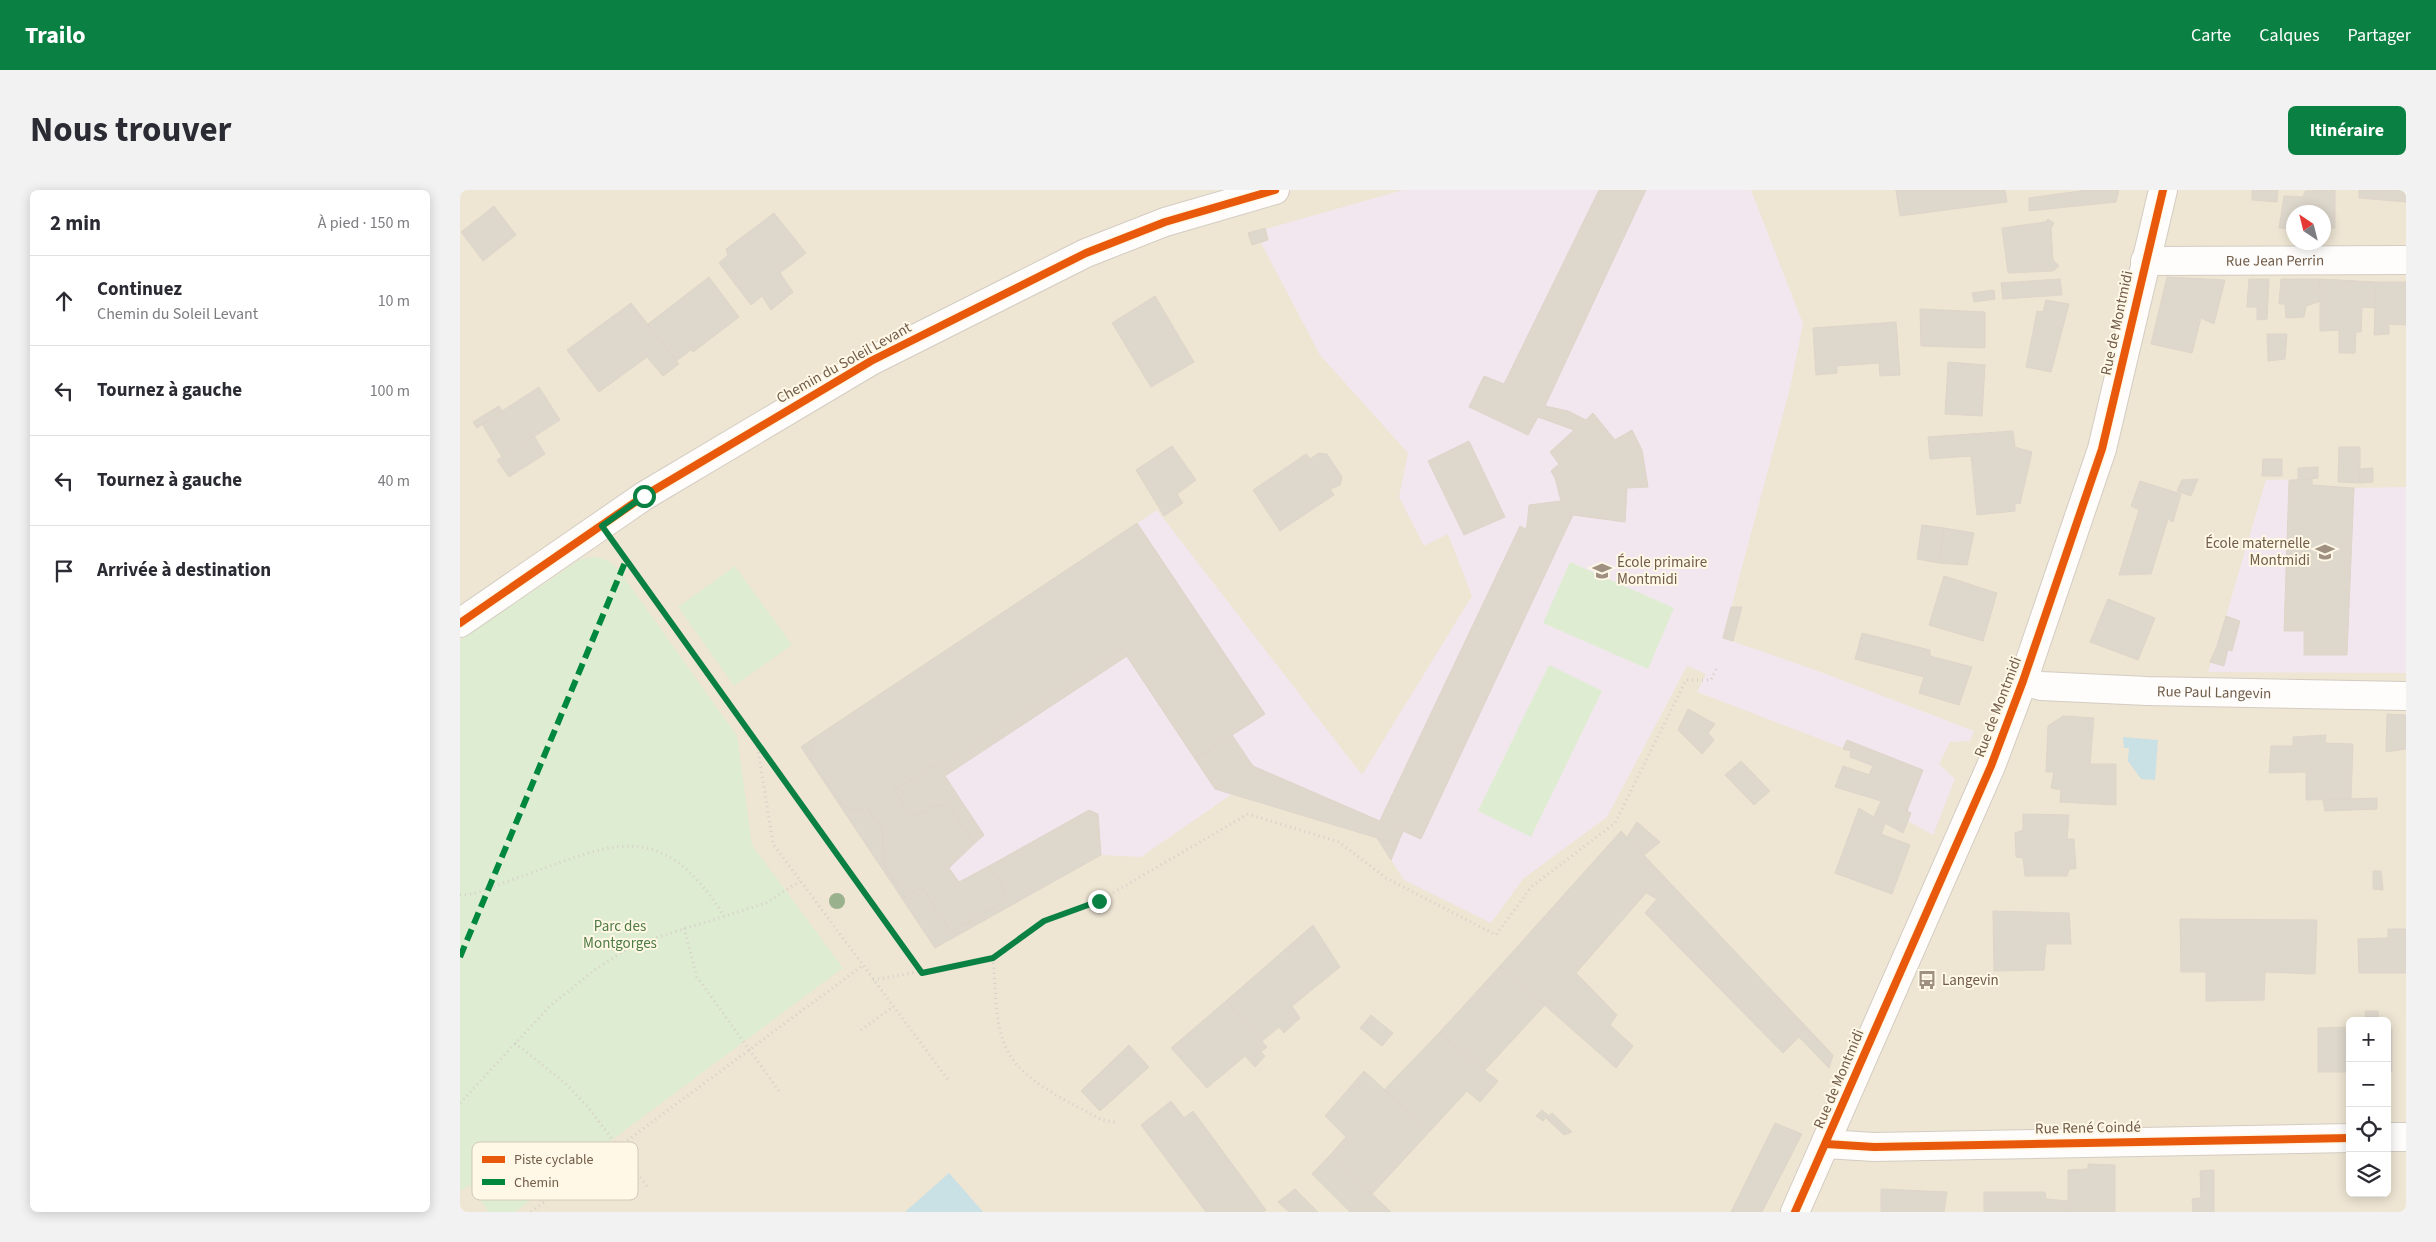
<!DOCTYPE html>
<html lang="fr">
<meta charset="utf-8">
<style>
:root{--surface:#fff;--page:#f2f2f3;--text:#2b2b33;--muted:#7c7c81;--line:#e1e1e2;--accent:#0b8043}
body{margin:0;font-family:"Source Sans 3",sans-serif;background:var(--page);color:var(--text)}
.controls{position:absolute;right:15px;bottom:15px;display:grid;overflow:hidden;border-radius:8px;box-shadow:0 2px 12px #0003}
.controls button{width:45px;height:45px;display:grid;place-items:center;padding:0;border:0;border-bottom:1px solid var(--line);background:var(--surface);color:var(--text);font:25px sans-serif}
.compass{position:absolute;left:1826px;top:15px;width:45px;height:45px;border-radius:50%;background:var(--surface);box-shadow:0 2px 12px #0003;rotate:325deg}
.stop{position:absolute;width:15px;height:15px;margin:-11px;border:4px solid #0b8043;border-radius:50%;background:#fff}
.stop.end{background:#0b8043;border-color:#fff;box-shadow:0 1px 5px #0008}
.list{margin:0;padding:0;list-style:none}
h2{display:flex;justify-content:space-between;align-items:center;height:65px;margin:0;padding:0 20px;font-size:21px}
h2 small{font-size:16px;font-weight:400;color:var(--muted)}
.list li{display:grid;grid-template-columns:32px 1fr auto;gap:15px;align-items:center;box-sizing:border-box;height:90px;padding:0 20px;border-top:1px solid var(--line)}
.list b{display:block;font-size:19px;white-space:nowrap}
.list p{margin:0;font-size:16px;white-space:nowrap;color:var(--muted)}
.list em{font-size:16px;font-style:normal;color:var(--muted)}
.icon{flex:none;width:28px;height:28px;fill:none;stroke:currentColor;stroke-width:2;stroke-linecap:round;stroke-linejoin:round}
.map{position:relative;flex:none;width:1946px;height:1022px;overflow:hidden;border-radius:8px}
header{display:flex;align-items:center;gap:30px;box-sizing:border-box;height:70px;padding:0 25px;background:var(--accent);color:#fff}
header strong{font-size:24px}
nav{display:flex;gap:28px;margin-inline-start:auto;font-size:18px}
.intro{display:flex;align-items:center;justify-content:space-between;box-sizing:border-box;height:120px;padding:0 30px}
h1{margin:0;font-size:35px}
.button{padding:12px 22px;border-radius:8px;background:var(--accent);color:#fff;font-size:18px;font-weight:700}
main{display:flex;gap:30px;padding:0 30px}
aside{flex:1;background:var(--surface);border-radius:8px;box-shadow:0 2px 12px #0003}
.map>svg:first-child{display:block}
</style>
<header>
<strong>Trailo</strong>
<nav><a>Carte</a><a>Calques</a><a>Partager</a></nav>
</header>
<div class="intro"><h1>Nous trouver</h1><a class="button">Itinéraire</a></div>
<main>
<aside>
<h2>2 min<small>À pied · 150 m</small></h2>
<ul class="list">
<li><svg class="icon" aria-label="ahead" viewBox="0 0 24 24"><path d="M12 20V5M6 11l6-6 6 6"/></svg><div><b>Continuez</b><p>Chemin du Soleil Levant</p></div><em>10 m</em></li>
<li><svg class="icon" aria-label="left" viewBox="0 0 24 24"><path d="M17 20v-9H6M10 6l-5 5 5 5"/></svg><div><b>Tournez à gauche</b></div><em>100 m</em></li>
<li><svg class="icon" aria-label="left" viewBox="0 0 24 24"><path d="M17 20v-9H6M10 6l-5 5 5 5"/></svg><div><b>Tournez à gauche</b></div><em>40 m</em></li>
<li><svg class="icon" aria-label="arrive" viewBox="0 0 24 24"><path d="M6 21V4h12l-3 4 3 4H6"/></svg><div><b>Arrivée à destination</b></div></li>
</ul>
</aside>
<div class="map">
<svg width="1946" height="1022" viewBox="0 0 1946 1022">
<rect width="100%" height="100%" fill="#f5f1e6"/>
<path fill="#eee5d3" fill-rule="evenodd" d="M 0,0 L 1946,0 L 1946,1022 L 0,1022 ZM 1834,22 L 1864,22 L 1864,52 L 1834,52 ZM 1890,831 L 1927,831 L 1927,1003 L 1890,1003 Z"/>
<g fill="#f3e7ef">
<path d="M 943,0 L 1291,0 L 1343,134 L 1330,198 L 1263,448 L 1358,481 L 1514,541 L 1510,551 L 1490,552 L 1479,574 L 1495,589 L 1473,645 L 1448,631 L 1443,643 L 1414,627 L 1421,611 L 1375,597 L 1383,576 L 1409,585 L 1413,577 L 1390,567 L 1391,561 L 1237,502 L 1246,484 L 1227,476 L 1147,627 L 1063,689 L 1031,733 L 944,690 L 917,648 L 772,604 L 681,667 L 641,665 L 475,758 L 341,557 L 697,320 L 902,585 L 1012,406 L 988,344 L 964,356 L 939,307 L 948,263 L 860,165 L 801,53 L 809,50 L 806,39 Z"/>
<path d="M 1852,289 L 1852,295 L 1894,298 L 1946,297 L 1946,483 L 1748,482 L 1766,426 L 1806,290 Z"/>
</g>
<g fill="#deecd1">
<path d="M 134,367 L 148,370 L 159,380 L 277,546 L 292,655 L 383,778 L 55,1022 L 29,1022 L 9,995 L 0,1001 L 0,450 L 121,369 Z"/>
<path d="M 1110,372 L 1214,418 L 1188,479 L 1083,433 Z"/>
<path d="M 275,376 L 332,455 L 274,496 L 218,417 Z"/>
<path d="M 1089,475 L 1142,501 L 1071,647 L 1018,621 Z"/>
</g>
<g fill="#c9e0e5">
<path d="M 1663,547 L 1698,550 L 1695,590 L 1681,589 L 1668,571 L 1669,558 L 1664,558 Z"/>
<path d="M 489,983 L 523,1022 L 445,1022 Z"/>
</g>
<g fill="#ded7cc" stroke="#ded5c9">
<path d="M 1139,0 L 1186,0 L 1085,216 L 1108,221 L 1126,230 L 1133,223 L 1155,250 L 1172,240 L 1182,260 L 1188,297 L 1167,298 L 1165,332 L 1113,325 L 961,649 L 943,641 L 931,670 L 914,643 L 1060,336 L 1066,339 L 1067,335 L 1069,315 L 1101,311 L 1095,288 L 1091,281 L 1099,274 L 1090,262 L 1114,240 L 1078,227 L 1068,245 L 1009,217 L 1024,186 L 1044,194 Z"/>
<path d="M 1436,0 L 1545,0 L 1547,12 L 1440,26 Z"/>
<path d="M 1627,0 L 1659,0 L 1656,12 L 1569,21 L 1569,8 Z"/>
<path d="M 1792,0 L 1818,0 L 1817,12 L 1792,10 Z"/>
<path d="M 1875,0 L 1875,38 L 1864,39 L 1864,22 L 1834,22 L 1834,39 L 1819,38 L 1824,6 L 1843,7 L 1845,1 Z"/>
<path d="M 1899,0 L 1946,0 L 1946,12 L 1899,8 Z"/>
<path d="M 34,16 L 56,45 L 23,71 L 1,42 Z"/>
<path d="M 314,23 L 346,63 L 320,83 L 333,102 L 311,120 L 302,106 L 291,115 L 259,73 L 268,65 L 266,59 Z"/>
<path d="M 1588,29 L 1594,33 L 1591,39 L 1593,70 L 1599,76 L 1593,81 L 1548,83 L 1542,38 L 1585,32 Z"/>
<path d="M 805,38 L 808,50 L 792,55 L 788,43 Z"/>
<path d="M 249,87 L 279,127 L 233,162 L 231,160 L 216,171 L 188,134 Z"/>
<path d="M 1707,87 L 1765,90 L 1754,134 L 1741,128 L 1732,163 L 1691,154 Z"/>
<path d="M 1600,89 L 1602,105 L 1543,109 L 1541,93 Z"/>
<path d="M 1789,89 L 1809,89 L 1807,129 L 1797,130 L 1797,117 L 1787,117 Z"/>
<path d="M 1821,89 L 1860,89 L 1861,111 L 1846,116 L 1844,127 L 1826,128 L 1825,114 L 1819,114 Z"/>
<path d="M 1860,89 L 1916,92 L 1915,118 L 1902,117 L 1901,142 L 1896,142 L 1895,163 L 1879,163 L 1879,140 L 1860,141 Z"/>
<path d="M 1916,92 L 1946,92 L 1946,135 L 1929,134 L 1929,144 L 1914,145 Z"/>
<path d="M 1534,100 L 1535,109 L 1514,112 L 1512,103 Z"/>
<path d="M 695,106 L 734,172 L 691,197 L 652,133 Z"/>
<path d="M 1586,110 L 1609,114 L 1591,182 L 1566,177 L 1577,121 L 1583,122 Z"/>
<path d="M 171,113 L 219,174 L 203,186 L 187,167 L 139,202 L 107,160 Z"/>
<path d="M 1460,119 L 1525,122 L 1525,158 L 1461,156 Z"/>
<path d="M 1436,132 L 1440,185 L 1420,186 L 1419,173 L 1377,176 L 1377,183 L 1356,185 L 1353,138 Z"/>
<path d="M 1807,144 L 1827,144 L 1825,169 L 1808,171 Z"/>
<path d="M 1488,172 L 1525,175 L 1522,226 L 1485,224 Z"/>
<path d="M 79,197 L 100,230 L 42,267 L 22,234 Z"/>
<path d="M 39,216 L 42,221 L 17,238 L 13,232 Z"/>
<path d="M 1553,241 L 1555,257 L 1572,262 L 1560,314 L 1555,313 L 1555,321 L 1517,325 L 1511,266 L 1470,269 L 1468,247 Z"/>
<path d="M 74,246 L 85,264 L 49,287 L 37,270 Z"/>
<path d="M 1009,251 L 1045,327 L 1004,345 L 968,271 Z"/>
<path d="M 712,256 L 736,290 L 717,304 L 723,313 L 704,326 L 676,280 Z"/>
<path d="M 1879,257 L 1900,257 L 1900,293 L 1878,292 Z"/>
<path d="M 859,263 L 867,264 L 882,287 L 880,295 L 870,299 L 874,305 L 820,341 L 793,300 L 846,264 L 850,269 Z"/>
<path d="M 1803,269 L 1822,269 L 1822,286 L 1802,286 Z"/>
<path d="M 1858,277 L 1858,288 L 1838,290 L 1838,278 Z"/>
<path d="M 1913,278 L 1913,292 L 1900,293 L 1900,279 Z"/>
<path d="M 1738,289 L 1731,306 L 1717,301 L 1722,290 Z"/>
<path d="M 1852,289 L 1852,295 L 1894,298 L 1887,465 L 1844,465 L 1844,441 L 1824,441 L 1829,290 Z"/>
<path d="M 1680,291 L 1721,304 L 1713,332 L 1708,329 L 1691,384 L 1659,385 L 1679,320 L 1671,316 Z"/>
<path d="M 677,333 L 805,524 L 735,569 L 662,459 L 478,579 L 474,575 L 434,600 L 452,626 L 476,616 L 484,615 L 492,620 L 514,654 L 489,678 L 499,692 L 529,676 L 543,697 L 545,704 L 542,713 L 491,742 L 462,697 L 444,707 L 424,675 L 423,641 L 406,617 L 393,621 L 384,616 L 351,570 L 348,559 L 350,553 L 354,548 Z"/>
<path d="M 1462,335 L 1484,338 L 1479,373 L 1457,369 Z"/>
<path d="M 1484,338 L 1514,343 L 1507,375 L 1479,373 Z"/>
<path d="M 1484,386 L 1537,403 L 1523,451 L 1469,435 Z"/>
<path d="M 1648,409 L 1695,428 L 1678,470 L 1630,452 Z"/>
<path d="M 1271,417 L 1282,417 L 1273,451 L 1263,448 Z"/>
<path d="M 1766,426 L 1780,431 L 1772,461 L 1757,456 Z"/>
<path d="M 1402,443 L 1470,460 L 1470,466 L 1512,477 L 1499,515 L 1459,503 L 1464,487 L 1395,469 Z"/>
<path d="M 1757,456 L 1768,459 L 1764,476 L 1750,472 Z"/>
<path d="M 662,459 L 667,466 L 485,586 L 524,645 L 514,654 L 492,620 L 484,615 L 476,616 L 452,626 L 434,600 L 474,575 L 478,579 Z"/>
<path d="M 1228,519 L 1255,534 L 1248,543 L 1254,550 L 1242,564 L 1218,540 Z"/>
<path d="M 1927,524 L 1946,525 L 1946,559 L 1926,562 Z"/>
<path d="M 1603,526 L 1634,528 L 1630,574 L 1656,574 L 1656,615 L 1600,612 L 1601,600 L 1591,598 L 1594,582 L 1586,582 L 1588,536 Z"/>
<path d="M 772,545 L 793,576 L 943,641 L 937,654 L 755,599 L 735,569 Z"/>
<path d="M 1866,545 L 1865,553 L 1893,554 L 1891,609 L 1846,610 L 1846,582 L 1809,583 L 1811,556 L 1833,556 L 1833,547 Z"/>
<path d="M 354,548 L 351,570 L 384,616 L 393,621 L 406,617 L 423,641 L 424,675 L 444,707 L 462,697 L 491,742 L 542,713 L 545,704 L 543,697 L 529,676 L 629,620 L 638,624 L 641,665 L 475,758 L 341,557 Z"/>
<path d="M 1387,550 L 1463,580 L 1447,621 L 1451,623 L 1443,643 L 1414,627 L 1421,611 L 1375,597 L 1383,576 L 1409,585 L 1413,576 L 1390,567 L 1391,561 L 1383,559 Z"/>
<path d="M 1281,571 L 1310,601 L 1294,615 L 1265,585 Z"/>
<path d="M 1917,608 L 1917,619 L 1865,621 L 1863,610 Z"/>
<path d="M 1399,618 L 1425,634 L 1421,644 L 1450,655 L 1432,704 L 1375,683 Z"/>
<path d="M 1563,624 L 1609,625 L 1607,649 L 1614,649 L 1616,679 L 1609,679 L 1607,686 L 1565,686 L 1563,668 L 1556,667 L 1555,643 L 1563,640 Z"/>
<path d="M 1177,632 L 1200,652 L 1184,665 L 1167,647 Z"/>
<path d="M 1161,641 L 1373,865 L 1369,878 L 1339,847 L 1323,863 L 1185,723 L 1197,709 L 1186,703 L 1116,783 L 1157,825 L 1150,835 L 1173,856 L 1156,878 L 1040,776 Z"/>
<path d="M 1913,681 L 1921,681 L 1923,700 L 1913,699 Z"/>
<path d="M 1533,721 L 1609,723 L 1611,754 L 1586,754 L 1584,780 L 1534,781 Z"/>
<path d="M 1720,729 L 1857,730 L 1855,784 L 1805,782 L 1804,810 L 1746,811 L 1746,782 L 1721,782 Z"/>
<path d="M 853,735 L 880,777 L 832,816 L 840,828 L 824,843 L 819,837 L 802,851 L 766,811 Z"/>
<path d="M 1928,739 L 1946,739 L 1946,783 L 1899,783 L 1898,749 L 1928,748 Z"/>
<path d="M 1040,776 L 1085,815 L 1025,880 L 979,843 Z"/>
<path d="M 766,811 L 807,857 L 801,862 L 805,866 L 795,877 L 785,866 L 747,898 L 711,858 Z"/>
<path d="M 1905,821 L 1918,821 L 1919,831 L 1906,831 Z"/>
<path d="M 911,825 L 933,843 L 922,856 L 900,838 Z"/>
<path d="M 1890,837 L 1890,882 L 1858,882 L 1858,838 Z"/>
<path d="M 1932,838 L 1932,882 L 1927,882 L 1927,839 Z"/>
<path d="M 979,843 L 1038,891 L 1020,912 L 1007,901 L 970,941 L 924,900 Z"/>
<path d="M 669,855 L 689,877 L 640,921 L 621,901 Z"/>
<path d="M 904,881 L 970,941 L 912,1004 L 871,964 L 886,947 L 865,926 Z"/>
<path d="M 711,911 L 724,928 L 733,921 L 806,1020 L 803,1022 L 746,1022 L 681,935 Z"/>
<path d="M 1082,920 L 1088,925 L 1083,931 L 1076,926 Z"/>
<path d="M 1092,923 L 1112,942 L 1104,945 L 1086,928 Z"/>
<path d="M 1315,933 L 1342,944 L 1302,1022 L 1271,1022 Z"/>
<path d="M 871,964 L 912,1004 L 931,1022 L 890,1022 L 852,984 Z"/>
<path d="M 1628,974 L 1655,975 L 1655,1022 L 1608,1022 L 1608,980 L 1628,979 Z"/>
<path d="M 1754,980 L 1754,1022 L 1733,1022 L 1732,1009 L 1741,1008 L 1740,981 Z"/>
<path d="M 835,999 L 858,1022 L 829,1022 L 818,1012 Z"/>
<path d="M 1421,999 L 1487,1002 L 1484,1022 L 1421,1022 Z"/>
<path d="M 1524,1002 L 1585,1002 L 1586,1009 L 1608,1011 L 1608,1022 L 1524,1022 Z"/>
</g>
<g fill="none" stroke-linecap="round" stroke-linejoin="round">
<g stroke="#d3ccc2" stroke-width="30">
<g id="minor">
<path id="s1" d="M 1685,71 L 1946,70"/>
<path d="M 0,433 L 184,306 L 411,171 L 626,63 L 705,32 L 815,0"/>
<path id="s2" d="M 1563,491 L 1581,496 L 1687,501 L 1946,506"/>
<path d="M 1927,947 L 1946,947"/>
<path d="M 1366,954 L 1414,957 L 1890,948"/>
<path d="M 1335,1022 L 1531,576 L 1563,491 L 1642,259 L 1703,0"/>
</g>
</g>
<g stroke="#d7d0c9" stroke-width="3" stroke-dasharray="1 4" stroke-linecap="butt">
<path d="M 160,361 L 297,553 L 313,654 L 489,891"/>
<path d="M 298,554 L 462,783"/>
<path d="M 0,705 C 16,706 36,695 51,690 C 148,657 198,621 264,726"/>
<path d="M 224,738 L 237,787 L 319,901"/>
<path d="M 533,768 C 536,797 534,833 547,860 C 562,892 612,913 642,930 L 655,932"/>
<path d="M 413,790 L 533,768 L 584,731 L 639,711 L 788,624 L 879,652 L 926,688 L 1036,745 L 1071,697 L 1155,633 L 1226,490 L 1251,490 L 1257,477"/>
<path d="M 401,840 L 433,817"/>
<path d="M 55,853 L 105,893 L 128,917 L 189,999"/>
<path d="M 0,913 L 89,817 L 133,781 L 173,755 L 306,713 L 340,691"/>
<path d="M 71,1022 L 402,776"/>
</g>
<use href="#minor" stroke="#fefdfb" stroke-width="28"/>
<path stroke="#00873e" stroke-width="6" stroke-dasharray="12 6" stroke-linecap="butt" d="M 0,767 L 166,370"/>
<g stroke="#fff8e6" stroke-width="11">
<g id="cycleway">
<path d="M 0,433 L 184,306 L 411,171 L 626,63 L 705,32 L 815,0"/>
<path d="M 1366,954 L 1414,957 L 1890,948"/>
<path d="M 1335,1022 L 1531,576 L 1563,491 L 1642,259 L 1703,0"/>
</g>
</g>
<use href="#cycleway" stroke="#e8590c" stroke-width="8"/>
</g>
<circle fill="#99b18d" cx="377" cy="711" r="8"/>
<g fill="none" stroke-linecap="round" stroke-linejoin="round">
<path stroke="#0b8043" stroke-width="6" d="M 184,306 L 142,336 L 462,783 L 533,768 L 584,731 L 639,711"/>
</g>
<defs>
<g id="school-bare" transform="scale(1.5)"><path d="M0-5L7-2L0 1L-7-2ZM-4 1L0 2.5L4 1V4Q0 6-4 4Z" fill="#9f9080" stroke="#fff8e6" stroke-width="2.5" paint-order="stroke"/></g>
<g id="bus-bare" transform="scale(1.5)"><path d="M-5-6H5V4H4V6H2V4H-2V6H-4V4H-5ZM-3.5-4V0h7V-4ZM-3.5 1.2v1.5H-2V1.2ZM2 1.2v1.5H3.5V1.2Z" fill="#9f9080" stroke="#fff8e6" stroke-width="2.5" paint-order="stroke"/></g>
</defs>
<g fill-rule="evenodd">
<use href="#school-bare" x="1865" y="362"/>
<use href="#school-bare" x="1142" y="381"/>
<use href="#bus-bare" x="1467" y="790"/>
</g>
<g text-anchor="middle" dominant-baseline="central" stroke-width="4" stroke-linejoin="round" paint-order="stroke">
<g font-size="15" fill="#715c49" stroke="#fff8e6">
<text stroke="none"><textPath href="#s1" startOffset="130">Rue Jean Perrin</textPath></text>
<text transform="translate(1657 133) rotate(-78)">Rue de Montmidi</text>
<text transform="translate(384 173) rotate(-29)">Chemin du Soleil Levant</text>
<text stroke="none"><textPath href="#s2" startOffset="192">Rue Paul Langevin</textPath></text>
<text transform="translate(1538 517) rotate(-69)">Rue de Montmidi</text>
<text transform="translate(1379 889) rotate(-67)">Rue de Montmidi</text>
<text transform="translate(1628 938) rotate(-1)">Rue René Coindé</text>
</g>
<g font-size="15" fill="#715c49" stroke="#fff8e6" text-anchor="start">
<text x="1850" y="353" text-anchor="end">École maternelle<tspan x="1850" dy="17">Montmidi</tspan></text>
<text x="1157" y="372">École primaire<tspan x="1157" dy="17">Montmidi</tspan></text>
<text x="1482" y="790">Langevin</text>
</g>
<g font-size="15" fill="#4e7c44" stroke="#fff8e6">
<text x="160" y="736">Parc des<tspan x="160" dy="17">Montgorges</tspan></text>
</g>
</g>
<rect x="12" y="952" width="166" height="58" rx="8" fill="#fff8e6" stroke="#d4c9b7" stroke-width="1"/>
<rect x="22" y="966" width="23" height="7" fill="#e8590c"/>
<rect x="22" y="989" width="23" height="6" fill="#00873e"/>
<g font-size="14" fill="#715c49">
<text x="54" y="974">Piste cyclable</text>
<text x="54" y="997">Chemin</text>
</g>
</svg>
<div class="controls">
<button>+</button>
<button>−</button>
<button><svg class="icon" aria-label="locate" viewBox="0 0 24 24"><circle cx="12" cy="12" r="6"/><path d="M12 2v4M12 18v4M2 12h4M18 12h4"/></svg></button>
<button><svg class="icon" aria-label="layers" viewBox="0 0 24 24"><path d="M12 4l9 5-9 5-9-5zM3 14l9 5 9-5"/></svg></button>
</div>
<svg class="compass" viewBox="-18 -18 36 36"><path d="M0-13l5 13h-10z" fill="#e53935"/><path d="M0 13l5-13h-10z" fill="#7c7c81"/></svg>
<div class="stop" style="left:184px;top:306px"></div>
<div class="stop end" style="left:639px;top:711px"></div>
</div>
</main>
